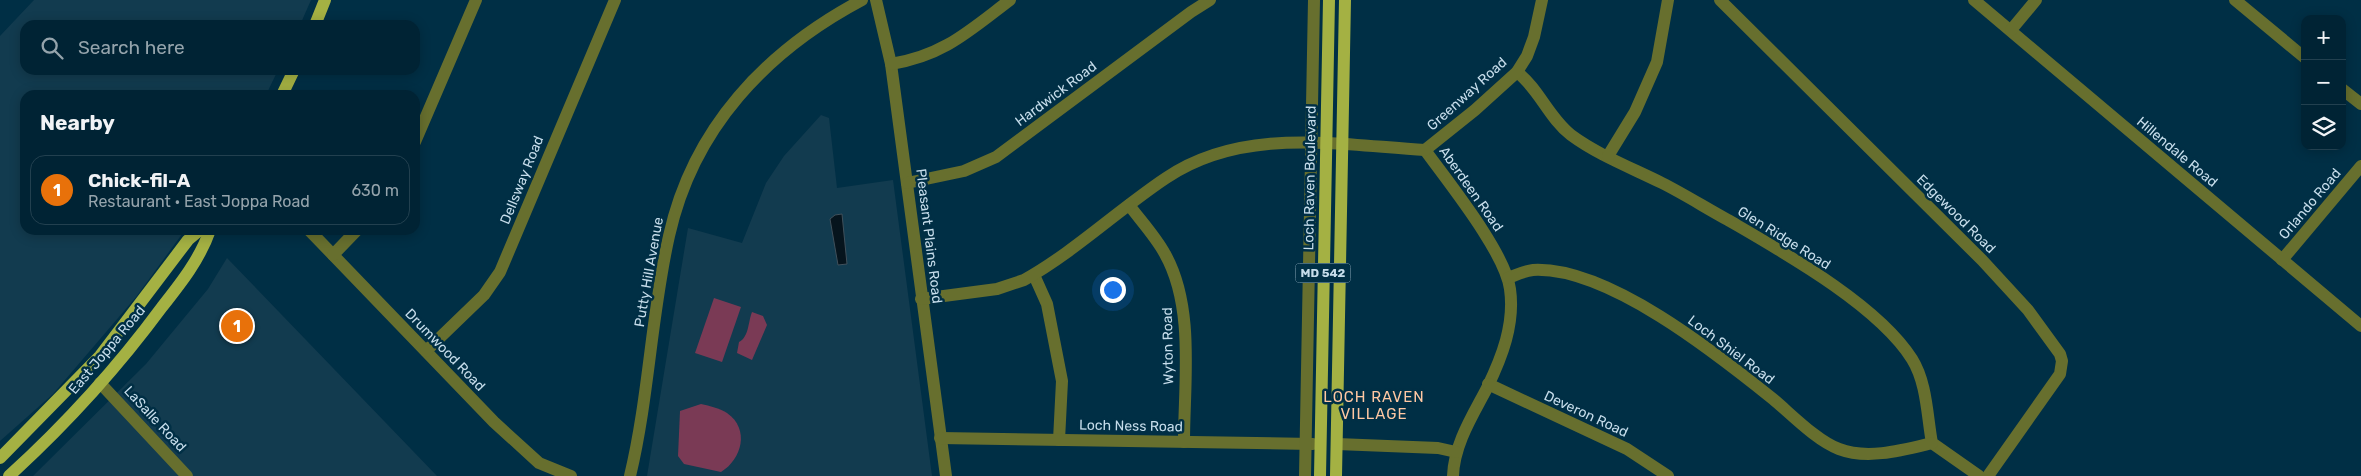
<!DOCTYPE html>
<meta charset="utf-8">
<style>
:root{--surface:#002334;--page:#0a2b3c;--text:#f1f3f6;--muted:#95a4ac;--line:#22404f;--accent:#fd9d55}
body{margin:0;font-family:Rubik,sans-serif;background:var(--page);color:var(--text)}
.controls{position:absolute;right:15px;top:15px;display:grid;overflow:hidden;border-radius:10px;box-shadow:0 2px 12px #0003}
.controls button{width:45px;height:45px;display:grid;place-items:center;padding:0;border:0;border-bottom:1px solid var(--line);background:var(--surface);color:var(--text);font:25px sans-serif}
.you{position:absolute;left:1112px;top:289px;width:18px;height:18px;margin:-12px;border:4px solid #fff;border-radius:50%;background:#1a73e8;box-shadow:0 0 0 8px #1a73e833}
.badge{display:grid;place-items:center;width:32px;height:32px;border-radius:50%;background:var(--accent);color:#fff;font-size:16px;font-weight:700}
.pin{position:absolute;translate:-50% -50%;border:2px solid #fff;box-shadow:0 1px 5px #0006}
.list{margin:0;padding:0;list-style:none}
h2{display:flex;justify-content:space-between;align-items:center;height:65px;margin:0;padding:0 20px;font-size:21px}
h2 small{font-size:16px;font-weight:400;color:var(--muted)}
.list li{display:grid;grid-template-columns:32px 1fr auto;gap:15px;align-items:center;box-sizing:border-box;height:70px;margin:0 10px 10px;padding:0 10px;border:1px solid var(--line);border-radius:15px}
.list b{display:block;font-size:19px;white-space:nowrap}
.list p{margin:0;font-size:16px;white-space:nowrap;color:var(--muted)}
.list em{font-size:16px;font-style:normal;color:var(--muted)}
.icon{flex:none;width:28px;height:28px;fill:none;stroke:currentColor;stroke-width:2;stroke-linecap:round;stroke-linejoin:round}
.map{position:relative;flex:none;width:2361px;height:476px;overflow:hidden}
.search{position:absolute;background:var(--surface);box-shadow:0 2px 12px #0003;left:20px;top:20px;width:400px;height:55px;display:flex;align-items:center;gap:12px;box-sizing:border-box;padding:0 18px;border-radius:15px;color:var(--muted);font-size:19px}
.panel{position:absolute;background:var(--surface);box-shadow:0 2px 12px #0003;left:20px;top:90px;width:400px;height:145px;border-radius:15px}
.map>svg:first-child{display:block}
</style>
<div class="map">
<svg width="2361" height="476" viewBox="0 0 2361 476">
<rect width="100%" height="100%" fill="#002f45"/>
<g fill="#123b4f">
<path d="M 34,0 L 311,0 L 300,25 L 25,25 L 25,70 L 278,70 L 266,95 L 25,95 L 25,230 L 185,230 L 136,297 L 53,394 L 0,441 L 0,36 Z"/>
<path d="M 821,115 L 829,118 L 837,188 L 893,180 L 932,476 L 647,476 L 688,228 L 742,243 L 766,183 L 784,156 Z"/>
<path d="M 227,258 L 437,476 L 33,476 L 146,364 L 208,289 Z"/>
</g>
<g fill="#7a3a55">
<path d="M 714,298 L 741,307 L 722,362 L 695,353 Z"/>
<path d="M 752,312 L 763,316 L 767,325 L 752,360 L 737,353 L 739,342 C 749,337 748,322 752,312 Z"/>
<path d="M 701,404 C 710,406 719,408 727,413 C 750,429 742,459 721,472 L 684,464 L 678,456 L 680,411 Z"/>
</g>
<path fill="#06141d" stroke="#40505b" d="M 842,214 L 847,264 L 838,265 L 830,219 L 835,215 Z"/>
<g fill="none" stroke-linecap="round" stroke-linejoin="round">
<g stroke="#676f2e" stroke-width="12">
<path d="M 876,0 L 891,64 L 946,476"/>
<path d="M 1720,0 L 1982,260 L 2028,310 L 2060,354 L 2062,361 L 2060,374 L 1988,476"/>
<path d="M 1974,0 L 2361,326"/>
<path d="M 2235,0 L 2305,58"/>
<path d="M 2011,30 L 2036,0"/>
<path d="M 891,64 C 943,56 969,31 1010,0"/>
<path d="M 1517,72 C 1539,89 1549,118 1571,135 C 1598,155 1632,168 1662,183 C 1684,194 1706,208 1728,220 C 1783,252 1878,305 1912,359 C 1927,383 1927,416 1932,443 L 1979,476"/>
<path d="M 2342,89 L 2361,104"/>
<path d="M 415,142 L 476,0"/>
<path d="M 1425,150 C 1448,182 1505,252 1510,289 C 1515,324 1502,357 1487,388 C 1473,415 1454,444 1453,476"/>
<path d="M 1425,150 L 1475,110 L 1517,72 L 1527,56 L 1534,37 L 1542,0"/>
<path d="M 1608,156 L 1635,112 L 1657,62 L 1668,0"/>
<path d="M 907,183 L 964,171 L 996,157 L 1191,12 L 1210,0"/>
<path d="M 1129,205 C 1141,221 1156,237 1165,254 C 1195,307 1184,383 1184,442"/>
<path d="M 309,230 L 494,422 L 539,463 L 571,476"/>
<path d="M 333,255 L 357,230"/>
<path d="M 2282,260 L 2361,166"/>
<path d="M 1034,275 L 1047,304 L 1062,381 L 1059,440"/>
<path d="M 1508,278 C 1516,275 1524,271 1533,270 C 1607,266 1717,354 1773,399 C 1791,414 1817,441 1839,449 C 1868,460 1903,450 1932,443"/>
<path d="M 921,299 L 997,289 L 1024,280 C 1074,252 1118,210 1166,178 C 1243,126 1338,145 1425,150"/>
<path d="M 426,351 L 484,295 L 500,272 L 615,0"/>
<path d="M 100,383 L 187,476"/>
<path d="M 1488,384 L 1627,449 L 1668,476"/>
<path d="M 940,438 L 1313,444"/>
<path d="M 1337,444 L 1438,448 L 1456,452"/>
<path d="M 630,476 C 649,397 651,315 669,236 C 693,128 766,51 862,0"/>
<path d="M 1305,476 L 1314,0"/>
</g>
<g stroke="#a4b143" stroke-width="12">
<path d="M 315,25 L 325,0"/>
<path d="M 282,95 L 294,70"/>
<path d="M 0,458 L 100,356 L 188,240 L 200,230"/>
<path d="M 9,476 C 65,425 117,368 162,307 C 181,283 200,259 210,230"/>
<path d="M 1320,476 L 1329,0"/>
<path d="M 1336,476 L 1345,0"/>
</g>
</g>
<g text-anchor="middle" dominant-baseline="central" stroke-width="5" stroke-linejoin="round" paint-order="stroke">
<rect fill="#002f45" stroke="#8ba9b9" stroke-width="1" x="1295.5" y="263.5" width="55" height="19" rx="4"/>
<g font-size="12" font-weight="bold" fill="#c6ddeb">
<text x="1323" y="273">MD 542</text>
</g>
<g font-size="14" fill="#c6ddeb" stroke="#002f45">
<text transform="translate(1056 94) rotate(-37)">Hardwick Road</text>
<text transform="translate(1467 94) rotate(-42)">Greenway Road</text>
<text transform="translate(2177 152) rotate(40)">Hillendale Road</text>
<text transform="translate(1310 178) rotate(-89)">Loch Raven Boulevard</text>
<text transform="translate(522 180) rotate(-68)">Dellsway Road</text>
<text transform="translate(1471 189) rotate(55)">Aberdeen Road</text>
<text transform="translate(2310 204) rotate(-50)">Orlando Road</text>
<text transform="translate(1956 214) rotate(45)">Edgewood Road</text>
<text transform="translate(929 236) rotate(83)">Pleasant Plains Road</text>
<text transform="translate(1784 238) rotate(32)">Glen Ridge Road</text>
<text transform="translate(649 272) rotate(-80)">Putty Hill Avenue</text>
<text transform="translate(1168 346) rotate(-91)">Wyton Road</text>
<text transform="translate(107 350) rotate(-50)">East Joppa Road</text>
<text transform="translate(445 350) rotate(46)">Drumwood Road</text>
<text transform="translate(1731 350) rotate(37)">Loch Shiel Road</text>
<text transform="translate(1586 414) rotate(25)">Deveron Road</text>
<text transform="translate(155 419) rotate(47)">LaSalle Road</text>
<text transform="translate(1131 426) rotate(1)">Loch Ness Road</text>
</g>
<g font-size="15" letter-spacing="1" fill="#ffc8a3" stroke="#002f45">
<text x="1374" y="397">LOCH RAVEN<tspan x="1374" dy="17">VILLAGE</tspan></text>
</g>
</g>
</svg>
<div class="controls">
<button>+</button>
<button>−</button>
<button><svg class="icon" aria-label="layers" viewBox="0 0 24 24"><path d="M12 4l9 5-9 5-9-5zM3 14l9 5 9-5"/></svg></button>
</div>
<div class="you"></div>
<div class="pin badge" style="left:237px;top:326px;background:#e8710a">1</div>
<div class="search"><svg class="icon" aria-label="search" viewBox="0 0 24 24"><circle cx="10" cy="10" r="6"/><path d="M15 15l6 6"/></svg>Search here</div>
<section class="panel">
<h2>Nearby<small></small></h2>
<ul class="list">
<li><span class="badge" style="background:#e8710a">1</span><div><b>Chick-fil-A</b><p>Restaurant · East Joppa Road</p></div><em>630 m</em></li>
</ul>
</section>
</div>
